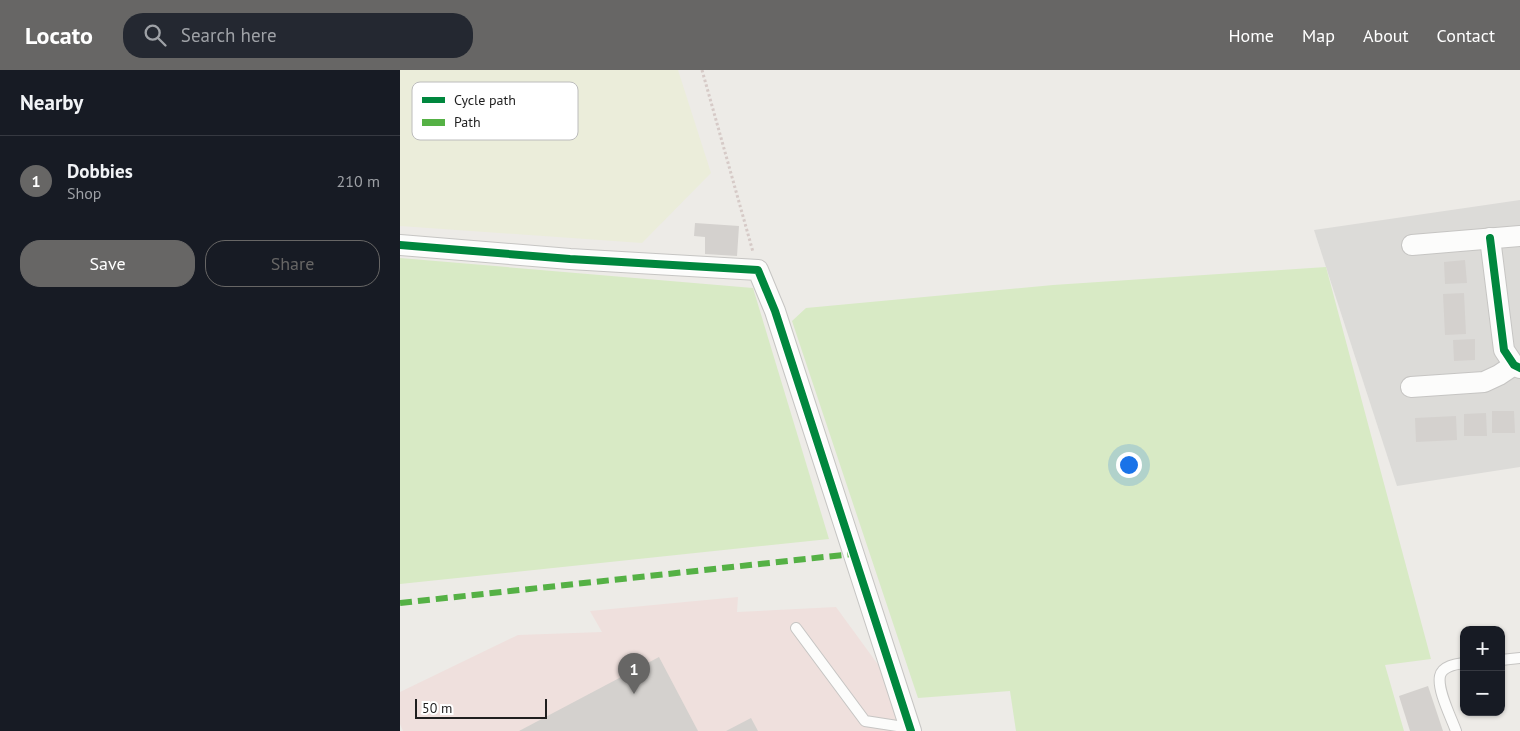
<!DOCTYPE html>
<meta charset="utf-8">
<style>
:root{--surface:#171b24;--page:#242831;--text:#f1f3f6;--muted:#9ea1a6;--line:#363941;--accent:#676665}
body{margin:0;font-family:"PT Sans",sans-serif;background:var(--page);color:var(--text)}
.controls{position:absolute;right:15px;bottom:15px;display:grid;overflow:hidden;border-radius:10px;box-shadow:0 1px 4px #0004}
.controls button{width:45px;height:45px;display:grid;place-items:center;padding:0;border:0;border-bottom:1px solid var(--line);background:var(--surface);color:var(--text);font:25px sans-serif}
.scale{position:absolute;left:15px;bottom:12px;width:132px;box-sizing:border-box;padding-left:5px;border:2px solid #1f1f1f;border-top:0;font-size:14px;line-height:18px;white-space:nowrap;color:#1f1f1f;-webkit-text-stroke:4px #fff;paint-order:stroke}
.you{position:absolute;left:728px;top:394px;width:18px;height:18px;margin:-12px;border:4px solid #fff;border-radius:50%;background:#1a73e8;box-shadow:0 0 0 8px #1a73e833}
.badge{display:grid;place-items:center;width:32px;height:32px;border-radius:50%;background:var(--accent);color:#fff;font-size:16px;font-weight:700}
.pin{position:absolute;translate:-50% -41px;filter:drop-shadow(0 1px 2px #0008)}
.pin::after{content:'';position:absolute;top:26px;width:18px;height:15px;background:inherit;clip-path:polygon(0 0,100% 0,50% 100%)}
.list{margin:0;padding:0;list-style:none}
h2{display:flex;justify-content:space-between;align-items:center;height:65px;margin:0;padding:0 20px;font-size:21px}
h2 small{font-size:16px;font-weight:400;color:var(--muted)}
.list li{display:grid;grid-template-columns:32px 1fr auto;gap:15px;align-items:center;box-sizing:border-box;height:90px;padding:0 20px;border-top:1px solid var(--line)}
.list b{display:block;font-size:19px;white-space:nowrap}
.list p{margin:0;font-size:16px;white-space:nowrap;color:var(--muted)}
.list em{font-size:16px;font-style:normal;color:var(--muted)}
.actions{display:flex;gap:10px;padding:15px 20px}
.actions a{flex:1;padding:11px 0;border:1px solid var(--accent);border-radius:20px;text-align:center;font-size:18px;color:var(--accent)}
.actions .main{background:var(--accent);color:#fff}
.icon{flex:none;width:28px;height:28px;fill:none;stroke:currentColor;stroke-width:2;stroke-linecap:round;stroke-linejoin:round}
.map{position:relative;flex:none;width:1120px;height:661px;overflow:hidden}
header{display:flex;align-items:center;gap:30px;box-sizing:border-box;height:70px;padding:0 25px;background:var(--accent);color:#fff}
header strong{font-size:24px}
nav{display:flex;gap:28px;margin-inline-start:auto;font-size:18px}
.search{width:350px;height:45px;background:var(--page);display:flex;align-items:center;gap:12px;box-sizing:border-box;padding:0 18px;border-radius:20px;color:var(--muted);font-size:19px}
main{display:flex}
aside{flex:1;background:var(--surface)}
.map>svg:first-child{display:block}
</style>
<header>
<strong>Locato</strong>
<div class="search"><svg class="icon" aria-label="search" viewBox="0 0 24 24"><circle cx="10" cy="10" r="6"/><path d="M15 15l6 6"/></svg>Search here</div>
<nav><a>Home</a><a>Map</a><a>About</a><a>Contact</a></nav>
</header>
<main>
<aside>
<h2>Nearby<small></small></h2>
<ul class="list">
<li><span class="badge">1</span><div><b>Dobbies</b><p>Shop</p></div><em>210 m</em></li>
</ul>
<div class="actions"><a class="main">Save</a><a>Share</a></div>
</aside>
<div class="map">
<svg width="1120" height="661" viewBox="0 0 1120 661">
<rect width="100%" height="100%" fill="#edebe7"/>
<path fill="#dcdbd8" d="M 1120,130 L 1120,397 L 997,416 L 914,160 Z"/>
<path fill="#efe0dd" d="M 338,527 L 337,542 L 436,537 L 498,622 L 511,661 L 3,661 L 0,654 L 0,622 L 118,565 L 202,562 L 190,541 Z"/>
<path fill="#ebedda" d="M 0,0 L 278,0 L 311,103 L 242,173 L 0,156 Z"/>
<g fill="#d8eac5">
<path d="M 0,188 L 353,218 L 429,469 L 0,514 Z"/>
<path d="M 926,197 L 1031,589 L 985,595 L 1004,661 L 616,661 L 610,621 L 518,628 L 392,251 L 406,238 L 653,215 Z"/>
</g>
<g fill="#d4d1ce">
<path d="M 295,153 L 339,156 L 337,186 L 305,184 L 305,167 L 294,166 Z"/>
<path d="M 1065,190 L 1067,213 L 1045,214 L 1044,192 Z"/>
<path d="M 1064,223 L 1066,264 L 1045,265 L 1043,224 Z"/>
<path d="M 1075,269 L 1075,290 L 1054,291 L 1053,270 Z"/>
<path d="M 1092,341 L 1114,341 L 1115,363 L 1092,363 Z"/>
<path d="M 1086,343 L 1087,366 L 1064,366 L 1064,344 Z"/>
<path d="M 1056,346 L 1057,370 L 1016,372 L 1015,348 Z"/>
<path d="M 259,587 L 298,661 L 119,661 Z"/>
<path d="M 1028,616 L 1043,661 L 1010,661 L 999,626 Z"/>
<path d="M 351,648 L 358,661 L 326,661 Z"/>
</g>
<g fill="none" stroke-linecap="round" stroke-linejoin="round">
<g stroke="#c6c5c3" stroke-width="12">
<g id="service">
<path d="M 396,558 L 465,651 L 510,658"/>
<path d="M 1101,590 L 1120,588"/>
<path d="M 1056,661 C 1051,647 1037,620 1040,606 C 1042,596 1056,594 1064,593"/>
</g>
</g>
<g stroke="#c6c5c3" stroke-width="22">
<g id="minor">
<path d="M 1090,168 L 1104,280 L 1114,295 L 1120,298"/>
<path d="M 0,175 L 170,189 L 358,200 L 375,241 L 511,661"/>
<path d="M 1012,175 L 1120,166"/>
<path d="M 1011,317 L 1084,312 L 1099,305 L 1114,295"/>
</g>
</g>
<path stroke="#d6cac7" stroke-width="3" stroke-dasharray="2.5 2.5" stroke-linecap="butt" d="M 302,0 L 353,182"/>
<use href="#service" stroke="#fcfcfb" stroke-width="10"/>
<use href="#minor" stroke="#fcfcfb" stroke-width="20"/>
<path stroke="#55b145" stroke-width="6" stroke-dasharray="12 6" stroke-linecap="butt" d="M 0,533 L 452,484"/>
<g stroke="#fff" stroke-width="11">
<g id="cycleway">
<path d="M 1090,168 L 1104,280 L 1114,295 L 1120,298"/>
<path d="M 0,175 L 170,189 L 358,200 L 375,241 L 511,661"/>
</g>
</g>
<use href="#cycleway" stroke="#00873e" stroke-width="8"/>
</g>
<rect x="12" y="12" width="166" height="58" rx="8" fill="#fff" stroke="#bcbcbc" stroke-width="1"/>
<rect x="22" y="27" width="23" height="6" fill="#00873e"/>
<rect x="22" y="49" width="23" height="7" fill="#55b145"/>
<g font-size="14" fill="#1f1f1f">
<text x="54" y="35">Cycle path</text>
<text x="54" y="57">Path</text>
</g>
</svg>
<div class="controls">
<button>+</button>
<button>−</button>
</div>
<div class="scale">50 m</div>
<div class="you"></div>
<div class="pin badge" style="left:234px;top:624px">1</div>
</div>
</main>
